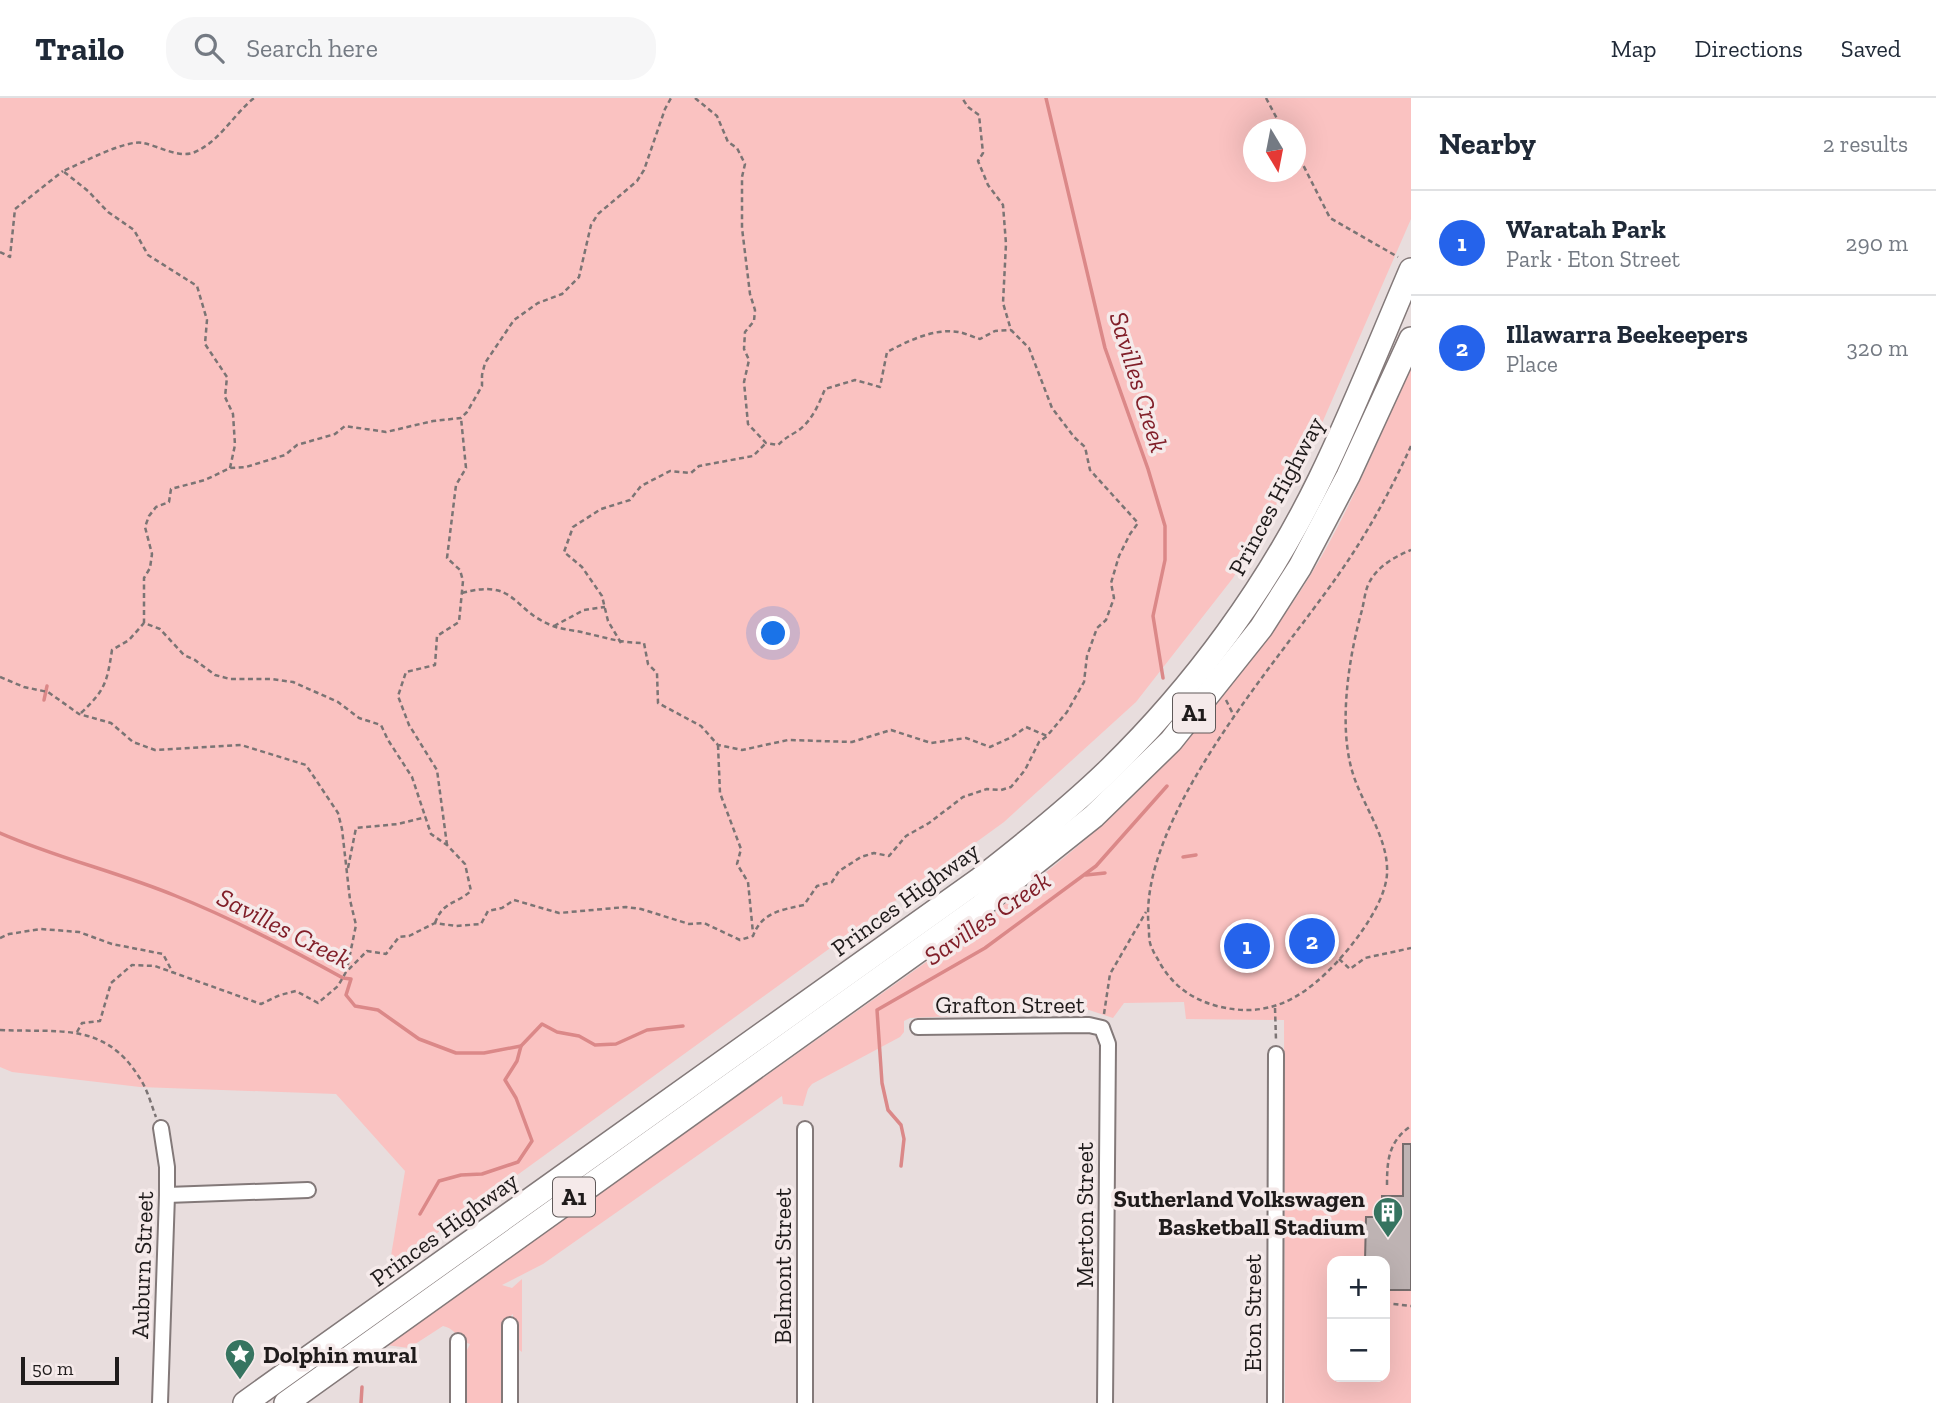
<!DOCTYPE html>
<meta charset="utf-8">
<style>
:root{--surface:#fff;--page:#f6f6f7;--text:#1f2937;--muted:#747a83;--line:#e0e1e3;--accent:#2563eb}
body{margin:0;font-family:"Zilla Slab",serif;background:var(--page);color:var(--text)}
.controls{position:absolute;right:21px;bottom:21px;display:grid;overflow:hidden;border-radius:14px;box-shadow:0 7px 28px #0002}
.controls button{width:63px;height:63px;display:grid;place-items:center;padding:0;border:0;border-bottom:2px solid var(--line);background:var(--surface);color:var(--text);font:35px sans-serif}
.compass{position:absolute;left:1243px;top:21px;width:63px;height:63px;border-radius:50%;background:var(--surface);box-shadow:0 7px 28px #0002;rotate:170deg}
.scale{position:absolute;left:21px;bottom:18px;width:98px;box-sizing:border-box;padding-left:7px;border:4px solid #1f1b1b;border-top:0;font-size:19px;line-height:24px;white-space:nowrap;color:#1f1b1b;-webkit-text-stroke:5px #f5eaea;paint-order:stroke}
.you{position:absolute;left:774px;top:536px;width:24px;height:24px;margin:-18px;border:5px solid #fff;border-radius:50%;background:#1a73e8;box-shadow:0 0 0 10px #1a73e833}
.badge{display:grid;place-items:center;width:46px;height:46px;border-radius:50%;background:var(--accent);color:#fff;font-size:23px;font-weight:700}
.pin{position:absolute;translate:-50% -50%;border:4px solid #fff;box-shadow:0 2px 7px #0006}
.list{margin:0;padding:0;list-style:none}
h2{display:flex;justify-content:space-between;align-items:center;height:91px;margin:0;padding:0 28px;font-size:30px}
h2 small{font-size:23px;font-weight:400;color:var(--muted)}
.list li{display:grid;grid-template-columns:46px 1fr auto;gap:21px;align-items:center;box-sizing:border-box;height:105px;padding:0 28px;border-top:2px solid var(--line)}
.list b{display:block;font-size:26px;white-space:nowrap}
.list p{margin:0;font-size:23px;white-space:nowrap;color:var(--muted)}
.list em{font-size:23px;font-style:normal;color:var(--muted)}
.icon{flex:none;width:38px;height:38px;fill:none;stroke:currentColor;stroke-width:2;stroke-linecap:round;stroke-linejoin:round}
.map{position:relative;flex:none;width:1411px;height:1305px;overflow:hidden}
header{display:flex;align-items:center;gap:42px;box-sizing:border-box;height:98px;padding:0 35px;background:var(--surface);border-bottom:2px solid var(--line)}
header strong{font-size:33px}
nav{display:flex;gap:38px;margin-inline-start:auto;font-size:24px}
.search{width:490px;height:63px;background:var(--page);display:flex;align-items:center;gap:18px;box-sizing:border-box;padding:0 24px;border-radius:28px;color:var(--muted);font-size:26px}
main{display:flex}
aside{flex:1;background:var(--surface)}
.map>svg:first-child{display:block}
</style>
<header>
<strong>Trailo</strong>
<div class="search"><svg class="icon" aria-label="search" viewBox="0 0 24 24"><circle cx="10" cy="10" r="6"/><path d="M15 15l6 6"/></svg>Search here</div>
<nav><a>Map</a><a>Directions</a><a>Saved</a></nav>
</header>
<main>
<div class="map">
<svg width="1411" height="1305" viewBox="0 0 1411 1305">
<rect width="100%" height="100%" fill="#e8dddd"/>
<g fill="#fac2c1" fill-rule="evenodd">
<path d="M 0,0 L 1411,0 L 1411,121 L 1316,339 L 1233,480 L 1136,604 L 1004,724 L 389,1170 L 405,1073 L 336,996 L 140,989 L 12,974 L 0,969 ZM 1254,32 L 1296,32 L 1296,74 L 1254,74 Z"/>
<path d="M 1411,267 L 1411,1305 L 1285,1305 L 1284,922 L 1186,921 L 1184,904 L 1124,905 L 1113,920 L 1089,912 L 910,920 L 904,923 L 904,934 L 900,939 L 812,986 L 808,991 L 803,1008 L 783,1006 L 782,998 L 543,1166 L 502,1187 L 512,1190 L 522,1181 L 522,1254 L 514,1248 L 513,1216 L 507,1221 L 505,1305 L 464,1305 L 462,1262 L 470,1246 C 458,1243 457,1231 443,1228 L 409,1250 L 386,1247 L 956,843 C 1024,792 1096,739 1154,676 C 1185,643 1213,606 1242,570 C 1265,541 1289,513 1308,481 C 1350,414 1379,340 1411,267 ZM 1332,1163 L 1385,1163 L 1385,1279 L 1332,1279 Z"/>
</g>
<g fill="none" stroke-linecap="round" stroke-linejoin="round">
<g stroke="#db8888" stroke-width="3.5">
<path d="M 1046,0 L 1105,250 L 1148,371 L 1165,428 L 1165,462 L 1153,518 L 1163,580"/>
<path d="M 44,602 L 47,588"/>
<path d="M 0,735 C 57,760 118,774 176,798 C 233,821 289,850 343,880 L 351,881 L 346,897 L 355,908 L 378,912 L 419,941 L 456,955 L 484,955 L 521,948 L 542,926 L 557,934 L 579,938 L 595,947 L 616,946 L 647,932 L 683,928"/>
<path d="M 1183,759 L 1196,757"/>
<path d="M 1086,777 L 1105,775"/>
<path d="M 901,1068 L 904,1041 L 901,1027 L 888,1012 L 882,985 L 877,912 L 985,850 L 1096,768 L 1167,688"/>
<path d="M 420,1116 L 439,1083 L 461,1077 L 482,1076 L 518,1064 L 532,1043 L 516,1000 L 505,982 L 517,963 L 521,948"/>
<path d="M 361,1305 L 362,1289"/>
</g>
</g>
<g fill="#beb3b3" stroke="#756c6c" stroke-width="2">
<path d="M 1305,826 L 1324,828 L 1329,846 L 1318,860 L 1300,857 L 1294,840 Z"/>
<path d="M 1403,1046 L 1411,1046 L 1411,1192 L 1385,1192 L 1385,1163 L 1365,1163 L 1366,1119 L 1382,1119 L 1382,1098 L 1403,1098 Z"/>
</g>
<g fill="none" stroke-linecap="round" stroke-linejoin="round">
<g stroke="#837979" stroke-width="18">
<g id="minor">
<path d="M 918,929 L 1089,927 L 1102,930 L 1108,946 L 1105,1305"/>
<path d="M 167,1097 L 308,1092"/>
<path d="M 510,1227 L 510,1305"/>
<path d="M 458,1243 L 458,1305"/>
<path d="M 160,1305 L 167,1097 L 167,1069 L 161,1030"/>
<path d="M 805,1305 L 805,1031"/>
<path d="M 1275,1305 L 1276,956"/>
</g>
</g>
<g stroke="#837979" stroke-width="26">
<g id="trunk">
<path d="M 245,1305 L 980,781 C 1025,746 1069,711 1110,671 C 1195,588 1268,488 1320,381 C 1353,313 1381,242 1411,172"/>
<path d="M 286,1305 L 981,808 L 1094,718 L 1171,643 L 1261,530 L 1300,469 L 1348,378 L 1411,241"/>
</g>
</g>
<g stroke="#7b7474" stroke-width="2.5" stroke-dasharray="5 3.5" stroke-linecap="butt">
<path d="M 695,0 L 717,18 L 728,44 L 737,50 L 745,66 L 742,79 L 742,130 L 750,196 L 755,212 L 754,223 L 745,234 L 744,251 L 749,262 L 744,284 L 748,326 L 766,345 L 778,347 C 784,341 789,338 796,334 C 811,325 819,306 825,291 L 855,282 L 880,289 L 887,254 C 908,243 934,230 958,234 C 965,235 973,239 980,241 L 995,233 L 1011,232"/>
<path d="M 1266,0 L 1283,32"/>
<path d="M 1296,53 L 1330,120 L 1398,159"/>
<path d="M 0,154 L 10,159 L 15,111 L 63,73"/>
<path d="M 1411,348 C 1390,394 1366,438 1336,480 C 1276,566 1135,723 1149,832 C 1149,838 1149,845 1152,850 C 1154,856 1158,861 1161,867 C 1175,890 1195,903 1221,909 C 1257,917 1286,909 1315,885 C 1341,864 1385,811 1387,776 C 1389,738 1360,705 1351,669 C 1339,622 1349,558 1362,512 C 1364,504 1365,494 1368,487 C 1376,469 1394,459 1411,452"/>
<path d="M 230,370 L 235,347 L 233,316 L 225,299 L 227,279 L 205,246 L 207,222 L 197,188 L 148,157 L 134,132 L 108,114 L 88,93 L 63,73 C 80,66 126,41 143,45 C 159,48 179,61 195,54 C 220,43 233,17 254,0"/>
<path d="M 462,495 C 517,480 511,512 553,528 C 563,532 575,532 585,535 C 608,540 620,545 644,545 L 648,566 L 657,575 L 658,605 L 701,628 L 718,647 L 742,652 L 788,642 L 852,644 L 891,632 L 931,645 L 966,640 L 990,649 L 1012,639 L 1026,629 L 1047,638"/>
<path d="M 554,528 L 584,512 L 605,509"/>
<path d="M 621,545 L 608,523 L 602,498 L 582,469 L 564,454 L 573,429 L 601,411 L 630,402 L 641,388 L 670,373 L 691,375 L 699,368 L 753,358 L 766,345"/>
<path d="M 0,579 L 24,589 L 48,594 L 79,616 L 111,625 L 133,644 L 155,652 L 241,647 L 306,667 L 338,715 L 342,731 L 350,802 L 356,827 L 347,871"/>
<path d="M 1226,602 L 1234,618"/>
<path d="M 81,615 C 105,592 107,585 112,552 L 129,542 L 144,525"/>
<path d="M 718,647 L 720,695 L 741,751 L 737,766 L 748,784 L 753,835"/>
<path d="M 447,747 L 437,672 L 409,627 L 398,598 L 406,574 L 435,567 L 437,538 L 459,524 L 463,483 L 460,472 L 447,460 L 456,387 L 466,370 L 461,320"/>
<path d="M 348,770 L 356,730 L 398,726 L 426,719"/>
<path d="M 435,825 C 443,803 455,807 471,793 L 465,766 L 447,747 L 431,736 L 412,679 L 388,642 L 381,627 L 359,620 L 338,604 L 293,584 L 271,581 L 230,581 L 215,577 L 195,562 L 184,557 L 160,531 L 144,525 L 144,480 L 150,470 L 152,456 L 145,429 L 149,418 L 156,409 L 169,404 L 171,391 L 205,382 L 230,370 L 246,369 L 285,357 L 297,347 L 335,336 L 345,328 L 386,334 L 433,323 L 461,320 L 467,314 L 482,288 L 482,277 L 485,265 L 514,222 L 538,205 L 562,196 L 579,179 L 591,127 L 598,116 L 637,83 L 644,72 L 665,11 L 671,0"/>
<path d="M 0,840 L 9,836 L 41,831 L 79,834 L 112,846 L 163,856 L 173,875"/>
<path d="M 1339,861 L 1350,871 L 1365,860 L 1411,850"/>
<path d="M 1275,910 L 1276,942"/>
<path d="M 1104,916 L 1110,876 L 1146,814"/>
<path d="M 0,932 C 58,935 104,923 139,979 C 147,990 151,1006 156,1019"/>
<path d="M 77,934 L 82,925 L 100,923 L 111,885 L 132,867 L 155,868 L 261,906 L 280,897 L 296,893 L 318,905 L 338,888 L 346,874 L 367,853 L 386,856 L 399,839 L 409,838 L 435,825 L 456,828 L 481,826 L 488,813 L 502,810 L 514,802 L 559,815 L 626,809 L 641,811 L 689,826 L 704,825 L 740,842 L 753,838 C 762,814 781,812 804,807 L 817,788 L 832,784 L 839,773 L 861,759 L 874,755 L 889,758 L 906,738 L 929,725 L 963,699 L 987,691 L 1001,692 L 1011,689 L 1025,672 L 1039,644 L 1047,638 L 1067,614 L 1084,584 L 1087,558 L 1097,530 L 1106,522 L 1114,500 L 1111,485 L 1119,458 L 1130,436 L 1138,425 L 1090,372 L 1085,349 L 1074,339 L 1052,310 L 1029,250 L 1011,232 L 1003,205 L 1006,146 L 1003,107 L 988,87 L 978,63 L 983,55 L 979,17 L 968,9 L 962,0"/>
<path d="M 1387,1087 C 1387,1061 1389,1043 1411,1028"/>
<path d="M 1385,1205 L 1411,1208"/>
</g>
<use href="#minor" stroke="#fff" stroke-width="14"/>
<use href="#trunk" stroke="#fff" stroke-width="23"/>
</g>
<defs>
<g id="building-pin" transform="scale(1.575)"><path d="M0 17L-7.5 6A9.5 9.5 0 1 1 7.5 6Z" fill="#367460" stroke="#f5eaea"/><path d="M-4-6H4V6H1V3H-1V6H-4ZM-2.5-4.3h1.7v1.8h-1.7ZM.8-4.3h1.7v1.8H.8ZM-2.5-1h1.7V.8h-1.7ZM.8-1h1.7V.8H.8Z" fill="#fff"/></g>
<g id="sight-pin" transform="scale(1.575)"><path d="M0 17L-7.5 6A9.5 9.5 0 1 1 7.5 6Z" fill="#367460" stroke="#f5eaea"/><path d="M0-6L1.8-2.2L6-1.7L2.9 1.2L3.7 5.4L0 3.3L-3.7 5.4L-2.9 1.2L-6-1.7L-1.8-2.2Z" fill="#fff"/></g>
</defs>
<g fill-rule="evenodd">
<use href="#building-pin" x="1388" y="1114"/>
<use href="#sight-pin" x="240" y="1256"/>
</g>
<g text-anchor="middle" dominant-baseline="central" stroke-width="7" stroke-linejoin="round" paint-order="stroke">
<g fill="#f5eaea" stroke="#5f5959" stroke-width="2">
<rect x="1173" y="595.5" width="42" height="39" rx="5"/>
<rect x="553" y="1079.5" width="42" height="39" rx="5"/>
</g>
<g font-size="23" font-weight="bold" fill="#1f1b1b">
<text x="1194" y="615">A1</text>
<text x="574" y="1099">A1</text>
</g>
<g font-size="24" fill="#1f1b1b" stroke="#f5eaea">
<text transform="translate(1276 398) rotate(-62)">Princes Highway</text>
<text transform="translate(905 801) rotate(-36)">Princes Highway</text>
<text x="1010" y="906">Grafton Street</text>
<text transform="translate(1084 1117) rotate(-90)">Merton Street</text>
<text transform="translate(444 1131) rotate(-36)">Princes Highway</text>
<text transform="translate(142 1167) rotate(-88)">Auburn Street</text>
<text transform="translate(782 1168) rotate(-90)">Belmont Street</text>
<text transform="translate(1252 1215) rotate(-90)">Eton Street</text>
</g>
<g font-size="24" font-weight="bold" fill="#1f1b1b" stroke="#f5eaea" text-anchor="end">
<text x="1365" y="1100">Sutherland Volkswagen<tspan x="1365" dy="28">Basketball Stadium</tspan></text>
<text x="263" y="1256" text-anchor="start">Dolphin mural</text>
</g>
<g font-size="26" font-style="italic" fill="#811f29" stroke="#f5eaea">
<text transform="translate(1139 284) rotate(73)">Savilles Creek</text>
<text transform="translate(987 820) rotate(-34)">Savilles Creek</text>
<text transform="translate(284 830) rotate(27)">Savilles Creek</text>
</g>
</g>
</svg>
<div class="controls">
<button>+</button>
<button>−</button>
</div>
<svg class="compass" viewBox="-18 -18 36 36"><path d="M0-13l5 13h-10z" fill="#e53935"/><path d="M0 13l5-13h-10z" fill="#747a83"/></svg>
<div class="scale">50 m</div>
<div class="you"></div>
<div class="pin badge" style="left:1247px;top:848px">1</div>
<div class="pin badge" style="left:1312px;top:843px">2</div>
</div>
<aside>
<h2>Nearby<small>2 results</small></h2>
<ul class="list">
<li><span class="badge">1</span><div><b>Waratah Park</b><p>Park · Eton Street</p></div><em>290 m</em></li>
<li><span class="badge">2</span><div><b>Illawarra Beekeepers</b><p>Place</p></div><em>320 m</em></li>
</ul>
</aside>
</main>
